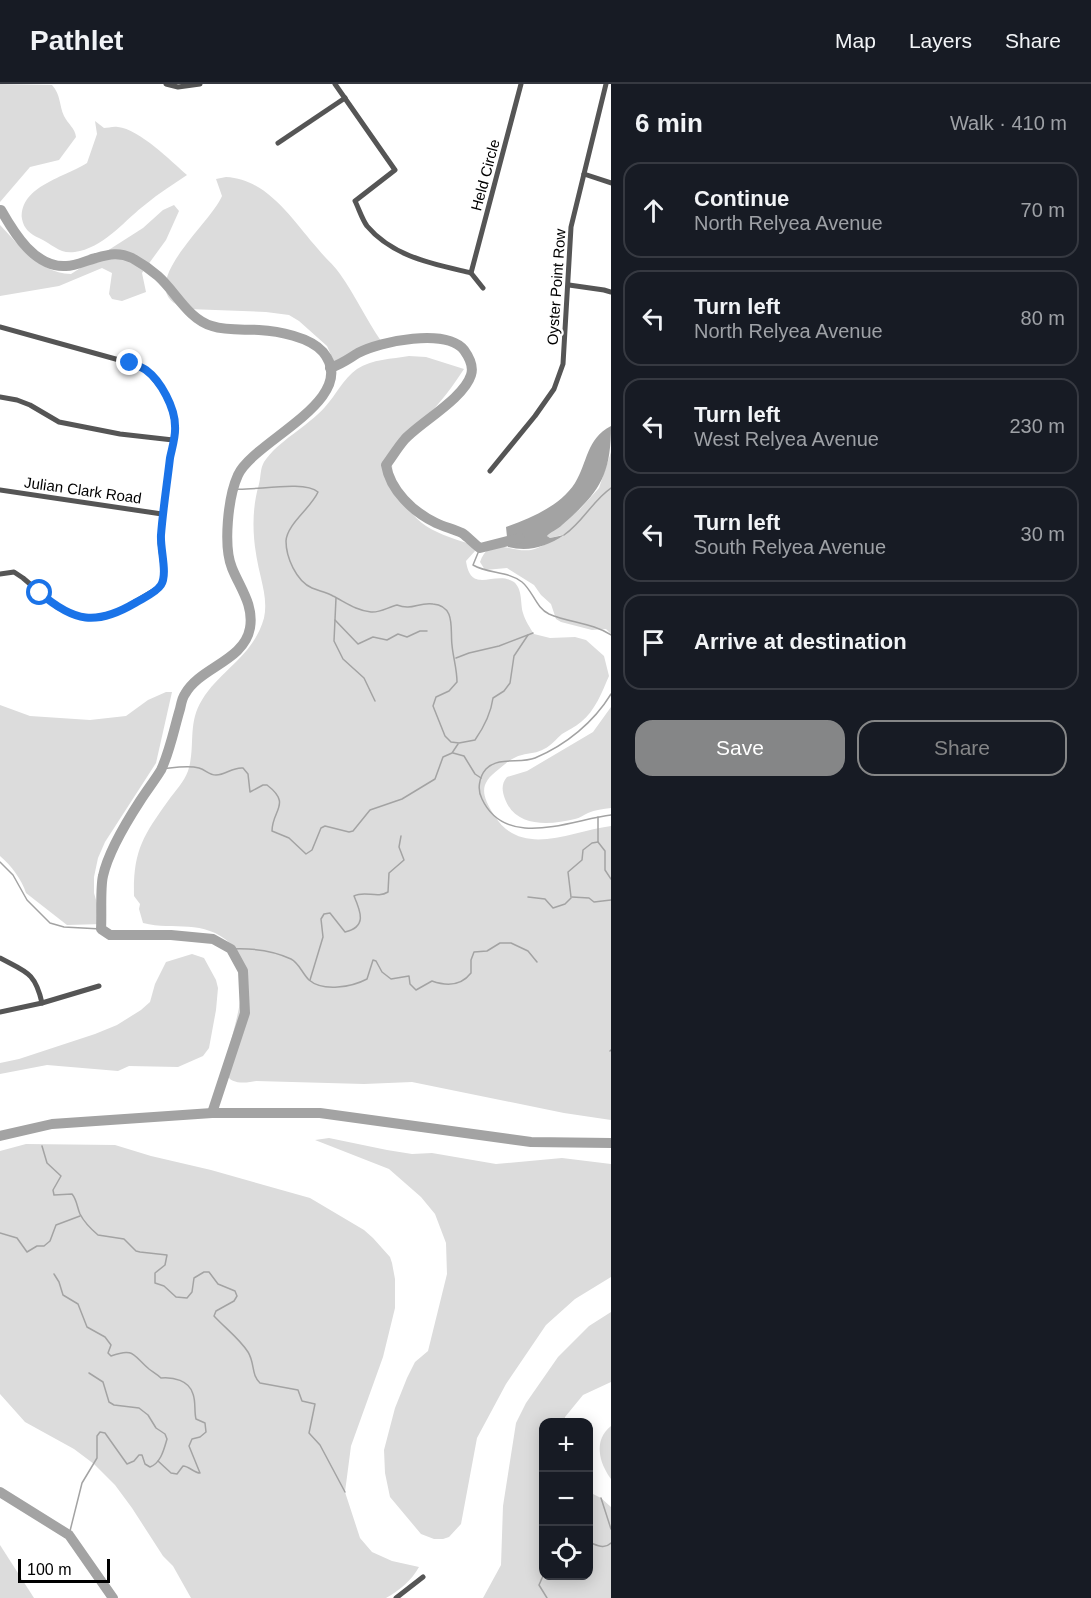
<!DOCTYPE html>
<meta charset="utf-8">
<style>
:root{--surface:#171b24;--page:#20242c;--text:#f1f3f6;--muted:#9ea1a6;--line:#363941;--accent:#858687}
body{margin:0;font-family:Helvetica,sans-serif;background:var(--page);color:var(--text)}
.controls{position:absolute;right:18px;bottom:18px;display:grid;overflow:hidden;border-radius:12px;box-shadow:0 3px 15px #0003}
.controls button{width:54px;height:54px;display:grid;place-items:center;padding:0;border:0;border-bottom:2px solid var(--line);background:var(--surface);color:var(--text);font:30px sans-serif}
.scale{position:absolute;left:18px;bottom:15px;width:92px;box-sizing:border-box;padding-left:6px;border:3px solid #000;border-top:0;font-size:16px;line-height:21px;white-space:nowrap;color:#000;-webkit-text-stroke:4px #fff;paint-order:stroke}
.stop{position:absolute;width:18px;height:18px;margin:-14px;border:4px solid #1a73e8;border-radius:50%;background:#fff}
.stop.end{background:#1a73e8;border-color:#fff;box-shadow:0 2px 6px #0008}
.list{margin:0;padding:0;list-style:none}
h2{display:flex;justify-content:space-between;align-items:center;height:78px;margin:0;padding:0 24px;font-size:26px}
h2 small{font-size:20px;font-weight:400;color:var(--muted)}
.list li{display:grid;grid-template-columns:39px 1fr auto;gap:18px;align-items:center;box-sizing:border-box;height:96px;margin:0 12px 12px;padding:0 12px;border:2px solid var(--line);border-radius:18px}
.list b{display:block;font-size:22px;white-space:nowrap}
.list p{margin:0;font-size:20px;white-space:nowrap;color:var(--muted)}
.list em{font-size:20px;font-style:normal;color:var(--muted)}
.actions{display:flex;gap:12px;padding:18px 24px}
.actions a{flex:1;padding:14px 0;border:2px solid var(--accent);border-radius:18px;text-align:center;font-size:21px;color:var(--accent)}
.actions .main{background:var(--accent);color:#fff}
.icon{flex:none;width:33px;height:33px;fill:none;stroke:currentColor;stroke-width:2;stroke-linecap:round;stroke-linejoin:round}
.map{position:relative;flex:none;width:611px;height:1514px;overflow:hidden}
header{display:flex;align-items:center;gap:36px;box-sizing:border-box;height:84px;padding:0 30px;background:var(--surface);border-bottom:2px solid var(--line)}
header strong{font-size:28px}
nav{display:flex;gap:33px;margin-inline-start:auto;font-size:21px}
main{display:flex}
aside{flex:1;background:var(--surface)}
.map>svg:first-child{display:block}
</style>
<header>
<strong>Pathlet</strong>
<nav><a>Map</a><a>Layers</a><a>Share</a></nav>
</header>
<main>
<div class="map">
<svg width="611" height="1514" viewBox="0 0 611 1514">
<rect width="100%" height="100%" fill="#fff"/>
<g fill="#dcdcdc">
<path d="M 0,0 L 52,1 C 61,11 59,21 64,32 C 68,40 75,44 76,53 L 59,76 L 30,83 L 0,118 Z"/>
<path d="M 95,37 L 104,44 C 108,44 113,42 118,43 C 139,45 171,77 187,91 C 174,100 159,109 146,120 C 126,135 106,161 80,167 C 60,172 56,162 39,154 C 30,150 24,145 22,135 C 19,102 66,93 87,79 L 97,50 Z"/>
<path d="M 226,93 C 268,95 293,137 318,165 C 325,174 334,181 340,190 C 355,211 366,235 381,257 L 352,269 L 336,282 L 327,262 L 299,237 L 289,231 L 266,228 L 188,225 C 126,208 210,141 222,112 L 216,95 Z"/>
<path d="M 174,121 L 179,127 L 166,156 L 142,189 L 146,208 L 122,217 L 112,215 L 109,210 L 112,189 L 102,184 L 59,202 L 0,212 L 0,141 C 20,162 39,189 71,190 L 143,144 L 163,126 Z"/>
<path d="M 409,272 L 426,273 L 464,285 C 453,302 441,318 427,332 C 417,342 405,350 397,362 C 382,386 404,428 426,442 C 440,451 458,456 473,461 L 475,467 L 466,477 C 471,512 495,485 514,498 C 523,506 520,519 523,529 C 525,536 530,544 534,550 L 550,554 L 575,553 L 586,556 L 604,572 L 609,592 C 602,608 595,627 581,638 C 575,643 568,646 562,650 C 556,655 551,662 544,665 C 538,669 529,669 522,671 C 513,673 506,679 499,685 C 479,700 481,710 494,731 C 521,775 571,747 611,742 L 611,1036 L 564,1029 L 412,998 L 364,1000 L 256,997 C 247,999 230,1001 227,990 C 224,979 229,964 232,953 C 238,929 245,906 240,881 C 239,873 236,865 231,860 C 203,834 175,847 143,839 L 139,825 L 140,820 L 134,812 C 133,767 143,752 168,717 C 175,707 184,698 188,687 C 196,663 187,640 202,616 C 221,585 253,573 264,534 C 267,520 264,507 261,494 C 253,462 250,431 259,400 C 261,392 260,385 264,378 C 278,357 307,343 325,323 C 336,311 343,295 357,285 C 372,275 392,275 409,272 Z"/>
<path d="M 611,368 L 611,550 L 606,545 L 592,546 L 561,538 L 556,535 L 551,520 L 541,511 L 534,501 L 507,484 L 485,486 L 480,478 C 490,450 510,469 531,466 C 541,464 552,456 562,451 L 550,454 L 547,452 L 580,425 L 599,404 Z"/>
<path d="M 166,608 L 172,608 L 156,679 L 105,758 L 98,774 L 94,793 L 94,809 L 103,840 L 67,841 L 26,809 C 22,796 11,781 0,772 L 0,621 L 30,632 L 90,636 L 126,632 L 148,616 Z"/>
<path d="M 611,623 L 611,724 C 603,725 595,726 588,729 C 583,731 580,734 575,735 C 550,741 516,744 505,715 C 502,707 501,700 507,693 L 527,687 L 593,648 Z"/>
<path d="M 192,870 L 204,874 L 216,896 L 218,904 L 216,926 L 209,964 L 203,972 L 178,983 L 129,982 L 118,987 L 47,981 L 0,990 L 0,979 L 19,975 L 95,950 L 117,941 L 141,926 L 150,918 L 155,900 L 166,878 Z"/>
<path d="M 329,1054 L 387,1066 L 412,1070 L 432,1069 L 496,1080 L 562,1074 L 611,1080 L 611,1193 L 575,1215 L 546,1241 L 506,1300 L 477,1354 L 461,1440 L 449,1453 L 443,1455 L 434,1455 L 421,1450 L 390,1413 L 385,1389 L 384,1366 L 395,1324 L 407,1294 L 415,1278 L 428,1267 L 447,1190 L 446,1159 L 435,1130 L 421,1113 L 389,1085 L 315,1056 Z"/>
<path d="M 26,1060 L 115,1061 L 151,1072 L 211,1086 L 310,1114 L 364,1146 L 373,1154 L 390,1173 L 392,1179 L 395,1195 L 395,1224 L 383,1273 L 351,1362 L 345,1408 L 360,1454 L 372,1468 L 392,1477 L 419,1483 C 411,1497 400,1506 386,1514 L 191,1514 L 173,1482 L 163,1472 L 132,1424 L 115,1401 L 94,1380 L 74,1365 L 25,1338 L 0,1310 L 0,1067 Z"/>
<path d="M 611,1228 L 611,1298 L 583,1311 L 565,1333 L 565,1338 L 544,1338 L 544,1492 L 588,1492 L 589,1408 L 601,1414 L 611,1423 L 611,1514 L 483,1514 L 501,1481 L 503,1422 L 516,1339 L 526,1319 L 558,1273 L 589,1242 Z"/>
<path d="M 611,1342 L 611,1395 C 599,1379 593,1356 611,1342 Z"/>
<path d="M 0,1461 L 34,1514 L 0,1514 Z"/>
</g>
<path fill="#a3a3a3" d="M 611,342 C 611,392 599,409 562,441 C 558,445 552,447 547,452 L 550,454 L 564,451 C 546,463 529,468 508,463 L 506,443 C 531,434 560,422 575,399 C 588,378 586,355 611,342 Z"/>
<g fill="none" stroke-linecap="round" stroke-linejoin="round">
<g stroke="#a3a3a3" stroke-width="1.5">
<path d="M 234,405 C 254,407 304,396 318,408 C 311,424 287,440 286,457 C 286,473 296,497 312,504 C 319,507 326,508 333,512 C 345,518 357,527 371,528 C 380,529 388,523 397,521 C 412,527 418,518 433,520 C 456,522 450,545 452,561 C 453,573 457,585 457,598 L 449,607 L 436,613 L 433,622 L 445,652 L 451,658 L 459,659 L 475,656 C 484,643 491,629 493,614 L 504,607 L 510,599 L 514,572 L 528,551"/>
<path d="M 564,451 C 583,438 593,416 611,404"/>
<path d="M 480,464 L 473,481 C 488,490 508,487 522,498 C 533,507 536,524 549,530 C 570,539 593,539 611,551"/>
<path d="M 336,514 L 334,557 L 343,575 L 364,594 L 375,617"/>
<path d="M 335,536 L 358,560 L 373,553 L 387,556 L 398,550 L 407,553 L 420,547 L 427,547"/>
<path d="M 456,574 L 469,569 L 499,562 L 533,549"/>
<path d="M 611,610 C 594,638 566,661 535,674 C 520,680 499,672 486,685 C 479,693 477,706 482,715 C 506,766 570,736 611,731"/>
<path d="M 453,669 L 464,672 L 475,690 L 481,694"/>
<path d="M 161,685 C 173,684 187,681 199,684 C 206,686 209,691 216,691 C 226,691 232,683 243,684 L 248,690 L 250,708 L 263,701 L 267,701 C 292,720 272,726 272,747 L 289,754 L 306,770 L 312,766 L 321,744 L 325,742 L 349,748 L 353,747 L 370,726 L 402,715 L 435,695 L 443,673 L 452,669 L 458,660"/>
<path d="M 598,733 L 598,758 L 605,767 L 605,786 L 611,795"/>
<path d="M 0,778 L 13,791 L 27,816 L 50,839 L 64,843 L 101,845"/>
<path d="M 528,813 L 545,815 L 553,824 L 565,820 L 571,814"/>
<path d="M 571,813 L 568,788 L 582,776 L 583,766 L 592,759 L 598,758"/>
<path d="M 572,813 L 589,814 L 594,818 L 611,816"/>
<path d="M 231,865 C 251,864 272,866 291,875 C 299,879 302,889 309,896 C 323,908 352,903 367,895 L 373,876 L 376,877 L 382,888 L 391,895 L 409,892 L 410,900 L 416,906 L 432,897 C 446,902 461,902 471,889 L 471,876 L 474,868 L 487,867 L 500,859 L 511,859 L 528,867 L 537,878"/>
<path d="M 310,896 L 323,853 L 321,835 L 324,830 L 330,829 L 345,848 C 367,843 361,828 354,812 C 365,806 377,815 388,808 L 389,789 L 404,776 L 399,763 L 401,752"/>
<path d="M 610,967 L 611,966"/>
<path d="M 42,1062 L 47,1079 L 61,1092 L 53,1106 L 54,1111 L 72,1110 C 77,1116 77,1123 80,1130 C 84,1138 91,1145 98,1151 L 124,1155 L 136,1167 L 140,1168 L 167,1171 L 165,1181 L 155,1189 L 155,1199 L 164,1202 L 176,1213 L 187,1214 L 192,1208 L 194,1194 L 204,1188 L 209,1188 L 218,1200 L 235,1207 L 237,1212 L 234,1217 L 216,1227 L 214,1232 C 225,1244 239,1254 248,1268 C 255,1279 251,1291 260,1299 L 298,1306 L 302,1317 L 315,1320 L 309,1349 L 320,1361 L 345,1408"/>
<path d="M 0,1149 L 17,1154 L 27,1168 L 37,1162 L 44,1162 L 50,1157 L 56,1141 L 80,1132"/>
<path d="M 54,1190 L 59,1198 L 63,1211 L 78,1220 L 87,1243 L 105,1253 L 111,1261 L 108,1269 L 111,1272 C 135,1263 133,1272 149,1285 C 153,1288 157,1290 161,1294 C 173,1293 189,1296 193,1310 C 196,1318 194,1327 196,1335 L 205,1339 L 206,1348 L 200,1353 L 192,1355 L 189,1362 L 200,1389 C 194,1389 189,1382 183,1382 L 177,1390 L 171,1389 L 158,1377"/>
<path d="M 601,1414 L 611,1445"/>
<path d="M 69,1451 L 82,1399 L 97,1374 L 97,1352 L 100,1348 L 105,1349 L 127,1380 L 134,1377 L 139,1371 L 142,1371 L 145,1380 L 150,1383 C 161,1379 164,1365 167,1355 L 165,1350 L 156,1344 L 148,1331 L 139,1324 L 114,1321 L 109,1318 L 103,1298 L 89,1289"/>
<path d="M 588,1458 C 597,1461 604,1466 611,1459"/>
<path d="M 562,1492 L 575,1492"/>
<path d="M 547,1514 L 539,1501 L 543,1492 L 547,1492"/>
</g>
<g stroke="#a3a3a3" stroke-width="10">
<path d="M 1,126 C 14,149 35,184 66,182 C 76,182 87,176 96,174 C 110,170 119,168 132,174 C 141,179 151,186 158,192 C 176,208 188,235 212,242 C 227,247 243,245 259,246 C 278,247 310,253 323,268 C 362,315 253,357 238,391 C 228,413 223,462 232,484 C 240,504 254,521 250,544 C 244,577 200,583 185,610 C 182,614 181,621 180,625 C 174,645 170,667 161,686 C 155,696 147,706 140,717 C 127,737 108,769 103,792 C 100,804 102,832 101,845 L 110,851 L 171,851 L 213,855 L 231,865 L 243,887 L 245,929 L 212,1029"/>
<path d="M 330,284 C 342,280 348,275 358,269 C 381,257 446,244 464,266 C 469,273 474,282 471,291 C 464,314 421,338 405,355 C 398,363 392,373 386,381 C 390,406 413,428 436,439 C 444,443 454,445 462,449 C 468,453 474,460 480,464 L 520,454"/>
<path d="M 0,1052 L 52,1040 L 212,1029 L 320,1029 L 531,1058 L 611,1059"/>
<path d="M 0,1408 L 69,1451 L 113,1514"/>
</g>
<g stroke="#555" stroke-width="5">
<path d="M 166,0 L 178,3 L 200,0"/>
<path d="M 335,0 L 395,86 L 355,117 C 359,125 362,135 367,142 C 393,173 434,180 471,189"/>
<path d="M 278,59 L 345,14"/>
<path d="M 584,90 L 611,99"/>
<path d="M 569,201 L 604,206 L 611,208"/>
<path d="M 483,204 L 471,189 L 521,0"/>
<path d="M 0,243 L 130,279 L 146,286 L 163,306 L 171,324 L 175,342 L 162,430 L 160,459 L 164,491 L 160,503 L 120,527 L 101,534 L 88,534 L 73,531 L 57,523 L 23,494 L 14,488 L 0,490"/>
<path d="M 0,313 L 17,316 L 30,321 L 59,338 L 120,350 L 173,356"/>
<path d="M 490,387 L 535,332 L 554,305 L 563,280 L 571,143 L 606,0"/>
<path d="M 0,406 L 162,430"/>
<path d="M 0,874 C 26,888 35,888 42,919"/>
<path d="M 0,928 L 42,919 L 99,902"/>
<path d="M 396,1514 L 423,1493"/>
</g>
</g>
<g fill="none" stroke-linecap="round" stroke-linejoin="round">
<path stroke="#1a73e8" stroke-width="8" d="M 40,509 C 74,538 96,542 135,519 C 143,514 156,509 161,501 C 168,490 160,465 161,451 C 163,425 167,400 170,374 C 172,364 176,352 175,342 C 175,324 161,297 146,286 C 142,283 135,281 130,279"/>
</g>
<g text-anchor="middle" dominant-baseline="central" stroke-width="4.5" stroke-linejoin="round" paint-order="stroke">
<g font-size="15" fill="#000" stroke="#fff">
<text transform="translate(485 91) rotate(-75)">Held Circle</text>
<text transform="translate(556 203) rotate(-86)">Oyster Point Row</text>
<text transform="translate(83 406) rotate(8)">Julian Clark Road</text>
</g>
</g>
</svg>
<div class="controls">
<button>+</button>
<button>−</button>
<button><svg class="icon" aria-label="locate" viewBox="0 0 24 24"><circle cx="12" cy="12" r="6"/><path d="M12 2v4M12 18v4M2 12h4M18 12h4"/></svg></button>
</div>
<div class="scale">100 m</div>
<div class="stop" style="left:40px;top:509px"></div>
<div class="stop end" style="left:130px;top:279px"></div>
</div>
<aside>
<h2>6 min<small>Walk · 410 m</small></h2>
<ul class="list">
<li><svg class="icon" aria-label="ahead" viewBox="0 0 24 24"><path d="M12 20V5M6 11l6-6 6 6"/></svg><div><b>Continue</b><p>North Relyea Avenue</p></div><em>70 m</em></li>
<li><svg class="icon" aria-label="left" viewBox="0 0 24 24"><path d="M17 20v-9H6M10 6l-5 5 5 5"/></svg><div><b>Turn left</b><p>North Relyea Avenue</p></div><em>80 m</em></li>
<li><svg class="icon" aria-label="left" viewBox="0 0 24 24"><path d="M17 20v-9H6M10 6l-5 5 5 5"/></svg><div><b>Turn left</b><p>West Relyea Avenue</p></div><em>230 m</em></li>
<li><svg class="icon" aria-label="left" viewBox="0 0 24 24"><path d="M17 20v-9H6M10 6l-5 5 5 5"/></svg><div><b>Turn left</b><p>South Relyea Avenue</p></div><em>30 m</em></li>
<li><svg class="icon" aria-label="arrive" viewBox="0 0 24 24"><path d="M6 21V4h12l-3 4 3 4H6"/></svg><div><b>Arrive at destination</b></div></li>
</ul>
<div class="actions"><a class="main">Save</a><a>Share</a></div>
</aside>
</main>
